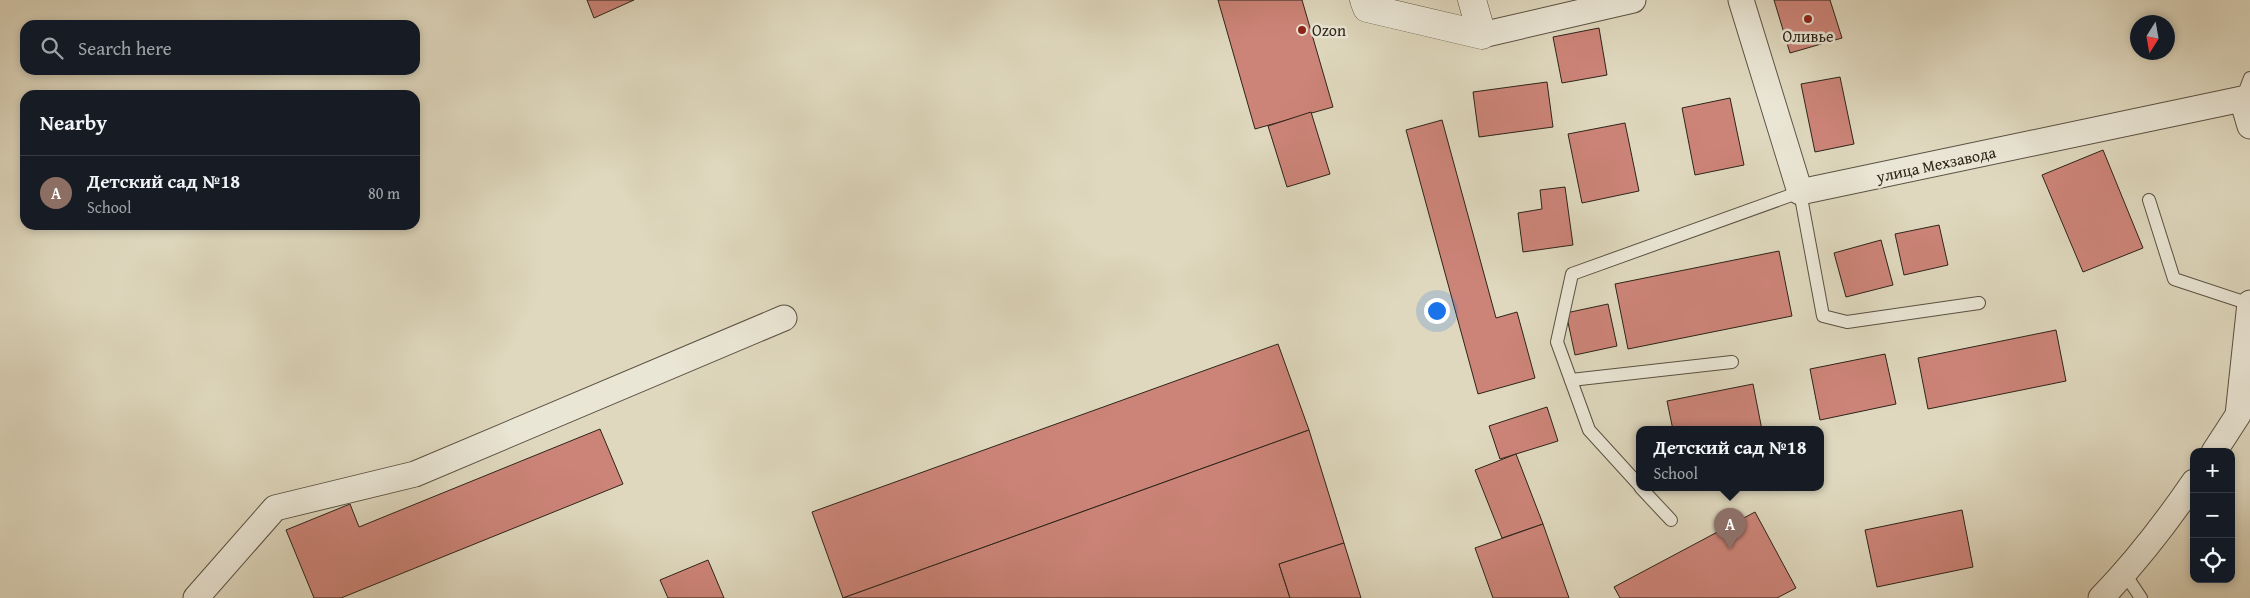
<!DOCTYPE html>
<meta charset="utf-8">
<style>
:root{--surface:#171b24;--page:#242831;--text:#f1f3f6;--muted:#9ea1a6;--line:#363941;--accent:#c59692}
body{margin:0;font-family:"Gentium Book Plus",serif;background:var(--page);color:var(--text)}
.controls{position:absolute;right:15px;bottom:15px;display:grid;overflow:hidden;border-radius:10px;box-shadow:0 2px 8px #0003}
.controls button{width:45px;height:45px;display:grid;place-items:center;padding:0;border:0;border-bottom:1px solid var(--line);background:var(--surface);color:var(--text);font:25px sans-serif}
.compass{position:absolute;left:2130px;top:15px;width:45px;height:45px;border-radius:50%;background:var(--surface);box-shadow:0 2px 8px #0003;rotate:191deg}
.you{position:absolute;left:1436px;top:310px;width:18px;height:18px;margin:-12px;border:4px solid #fff;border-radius:50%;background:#1a73e8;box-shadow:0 0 0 8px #1a73e833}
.badge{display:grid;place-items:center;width:32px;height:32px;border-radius:50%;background:var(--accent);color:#fff;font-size:16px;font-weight:700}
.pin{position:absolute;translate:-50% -41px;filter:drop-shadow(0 1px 2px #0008)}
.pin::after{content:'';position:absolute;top:26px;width:18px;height:15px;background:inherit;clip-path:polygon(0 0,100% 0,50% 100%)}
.popup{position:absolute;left:1636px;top:426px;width:188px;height:65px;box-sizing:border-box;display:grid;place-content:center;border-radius:10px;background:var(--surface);filter:drop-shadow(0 1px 4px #0005);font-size:16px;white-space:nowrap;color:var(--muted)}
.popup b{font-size:19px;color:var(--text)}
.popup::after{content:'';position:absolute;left:50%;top:100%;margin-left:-10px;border:10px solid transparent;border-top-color:var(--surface)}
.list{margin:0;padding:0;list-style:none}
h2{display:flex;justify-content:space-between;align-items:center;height:65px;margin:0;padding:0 20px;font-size:21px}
h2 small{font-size:16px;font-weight:400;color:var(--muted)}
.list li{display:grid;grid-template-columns:32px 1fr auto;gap:15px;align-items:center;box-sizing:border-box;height:75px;padding:0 20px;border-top:1px solid var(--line)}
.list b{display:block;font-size:19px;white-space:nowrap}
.list p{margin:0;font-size:16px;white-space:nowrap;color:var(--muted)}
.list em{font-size:16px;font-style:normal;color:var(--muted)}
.icon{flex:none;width:28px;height:28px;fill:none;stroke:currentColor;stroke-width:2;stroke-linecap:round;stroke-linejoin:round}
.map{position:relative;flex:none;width:2250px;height:598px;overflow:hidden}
.search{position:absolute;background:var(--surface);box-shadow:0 2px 8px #0003;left:20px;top:20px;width:400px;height:55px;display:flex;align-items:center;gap:12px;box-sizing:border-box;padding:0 18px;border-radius:15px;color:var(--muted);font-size:19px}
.panel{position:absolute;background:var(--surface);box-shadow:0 2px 8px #0003;left:20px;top:90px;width:400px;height:140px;border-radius:15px}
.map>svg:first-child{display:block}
</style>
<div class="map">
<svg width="2250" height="598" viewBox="0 0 2250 598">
<rect width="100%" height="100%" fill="#dfd8be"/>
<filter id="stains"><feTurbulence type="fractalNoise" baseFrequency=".004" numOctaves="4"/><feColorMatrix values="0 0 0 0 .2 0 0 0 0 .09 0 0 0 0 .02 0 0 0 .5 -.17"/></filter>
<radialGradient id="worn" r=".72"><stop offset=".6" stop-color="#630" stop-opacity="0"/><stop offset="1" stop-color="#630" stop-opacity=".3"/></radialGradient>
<g fill="#cc8478" stroke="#2d2419">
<path d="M 587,0 L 634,0 L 594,18 Z"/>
<path d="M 1218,0 L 1302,0 L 1333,107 L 1255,129 Z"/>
<path d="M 1774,0 L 1830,0 L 1842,38 L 1790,53 Z"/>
<path d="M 1599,28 L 1607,75 L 1562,83 L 1553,37 Z"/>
<path d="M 1840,77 L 1854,144 L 1815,152 L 1801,84 Z"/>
<path d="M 1547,82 L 1553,127 L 1479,137 L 1473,92 Z"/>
<path d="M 1730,98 L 1744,165 L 1695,175 L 1682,108 Z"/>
<path d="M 1311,112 L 1330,174 L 1287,187 L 1268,126 Z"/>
<path d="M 1442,120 L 1496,318 L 1517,312 L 1535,378 L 1478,394 L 1406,130 Z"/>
<path d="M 1625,123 L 1639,191 L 1582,203 L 1568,134 Z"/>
<path d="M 2103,150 L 2143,248 L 2083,272 L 2042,175 Z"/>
<path d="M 1565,187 L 1573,245 L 1523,252 L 1518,213 L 1542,209 L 1540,190 Z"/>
<path d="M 1939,225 L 1948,265 L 1904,275 L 1895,234 Z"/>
<path d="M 1881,240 L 1893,285 L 1846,297 L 1834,253 Z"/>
<path d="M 1779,251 L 1792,316 L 1628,349 L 1615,284 Z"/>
<path d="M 1608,304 L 1617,346 L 1575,355 L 1566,313 Z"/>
<path d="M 2056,330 L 2066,381 L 1928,409 L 1918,358 Z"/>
<path d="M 1278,344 L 1309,430 L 843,598 L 812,512 Z"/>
<path d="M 1885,354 L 1896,404 L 1820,420 L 1810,369 Z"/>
<path d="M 1753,384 L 1762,430 L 1673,430 L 1667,401 Z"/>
<path d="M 1547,407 L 1558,441 L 1500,459 L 1489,426 Z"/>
<path d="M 600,429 L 623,484 L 341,598 L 314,598 L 286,530 L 350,504 L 359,527 Z"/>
<path d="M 1309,430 L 1344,543 L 1279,564 L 1290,598 L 843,598 Z"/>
<path d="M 1516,454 L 1543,524 L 1502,538 L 1475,470 Z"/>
<path d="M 1962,510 L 1973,567 L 1877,587 L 1865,530 Z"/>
<path d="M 1755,512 L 1796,588 L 1777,598 L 1620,598 L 1614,587 Z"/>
<path d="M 1543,524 L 1569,598 L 1493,598 L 1475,548 Z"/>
<path d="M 1344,543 L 1361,598 L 1290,598 L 1279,564 Z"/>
<path d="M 708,560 L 724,598 L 668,598 L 660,580 Z"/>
</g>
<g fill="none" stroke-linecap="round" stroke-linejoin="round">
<g stroke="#5a5142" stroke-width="14">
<g id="service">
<path d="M 2242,99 L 2250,78"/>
<path d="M 2149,200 L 2174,279 L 2250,304"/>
<path d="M 1571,380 L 1732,362"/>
<path d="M 1640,486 L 1589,430 L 1557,342 L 1572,274 L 1800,192 L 1823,316 L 1847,322 L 1979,303"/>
<path d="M 1641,488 L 1671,520"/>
<path d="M 2125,574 L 2141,598"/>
</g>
</g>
<g stroke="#5a5142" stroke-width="27">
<g id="minor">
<path d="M 1741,0 L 1800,192 L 2242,99 L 2250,126"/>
<path d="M 1482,35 L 1633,0"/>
<path d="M 2214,452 L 2238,415 L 2250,303"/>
<path d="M 196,598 L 275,508 L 415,474 L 784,318"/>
<path d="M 2101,598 C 2136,562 2166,523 2194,482"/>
</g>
</g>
<g stroke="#5a5142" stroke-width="29">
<path id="tertiary" d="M 1364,0 L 1367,8 L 1482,35 L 1472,0"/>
</g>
<use href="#service" stroke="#eae6d5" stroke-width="12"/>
<use href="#minor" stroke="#eae6d5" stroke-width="25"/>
<use href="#tertiary" stroke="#eae6d5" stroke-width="28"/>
</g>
<g fill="#8f2418" stroke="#eae6d5" stroke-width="2">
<circle cx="1808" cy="19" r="5"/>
<circle cx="1302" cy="30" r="5"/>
</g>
<g text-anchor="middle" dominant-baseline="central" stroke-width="5" stroke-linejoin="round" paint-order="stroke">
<g font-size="16" fill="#2d2419" stroke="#eae6d5" text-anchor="start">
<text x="1312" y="30">Ozon</text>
<text x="1808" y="36" text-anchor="middle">Оливье</text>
</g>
<g font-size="16" fill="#2d2419" stroke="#eae6d5">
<text transform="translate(1936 164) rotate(-12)">улица Мехзавода</text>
</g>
</g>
<rect width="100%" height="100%" filter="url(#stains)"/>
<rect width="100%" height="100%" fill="url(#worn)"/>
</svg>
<div class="controls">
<button>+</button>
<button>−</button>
<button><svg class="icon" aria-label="locate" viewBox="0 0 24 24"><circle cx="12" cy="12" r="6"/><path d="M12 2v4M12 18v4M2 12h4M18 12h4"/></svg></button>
</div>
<svg class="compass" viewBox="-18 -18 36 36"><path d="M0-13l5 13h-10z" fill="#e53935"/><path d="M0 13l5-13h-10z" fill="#9ea1a6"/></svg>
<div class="you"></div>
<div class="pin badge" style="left:1730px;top:549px;background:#8d6e63">A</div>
<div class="popup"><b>Детский сад №18</b>School</div>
<div class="search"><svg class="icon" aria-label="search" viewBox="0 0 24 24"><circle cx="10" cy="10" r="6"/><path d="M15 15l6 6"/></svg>Search here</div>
<section class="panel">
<h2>Nearby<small></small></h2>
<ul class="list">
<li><span class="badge" style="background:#8d6e63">A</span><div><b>Детский сад №18</b><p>School</p></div><em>80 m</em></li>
</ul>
</section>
</div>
